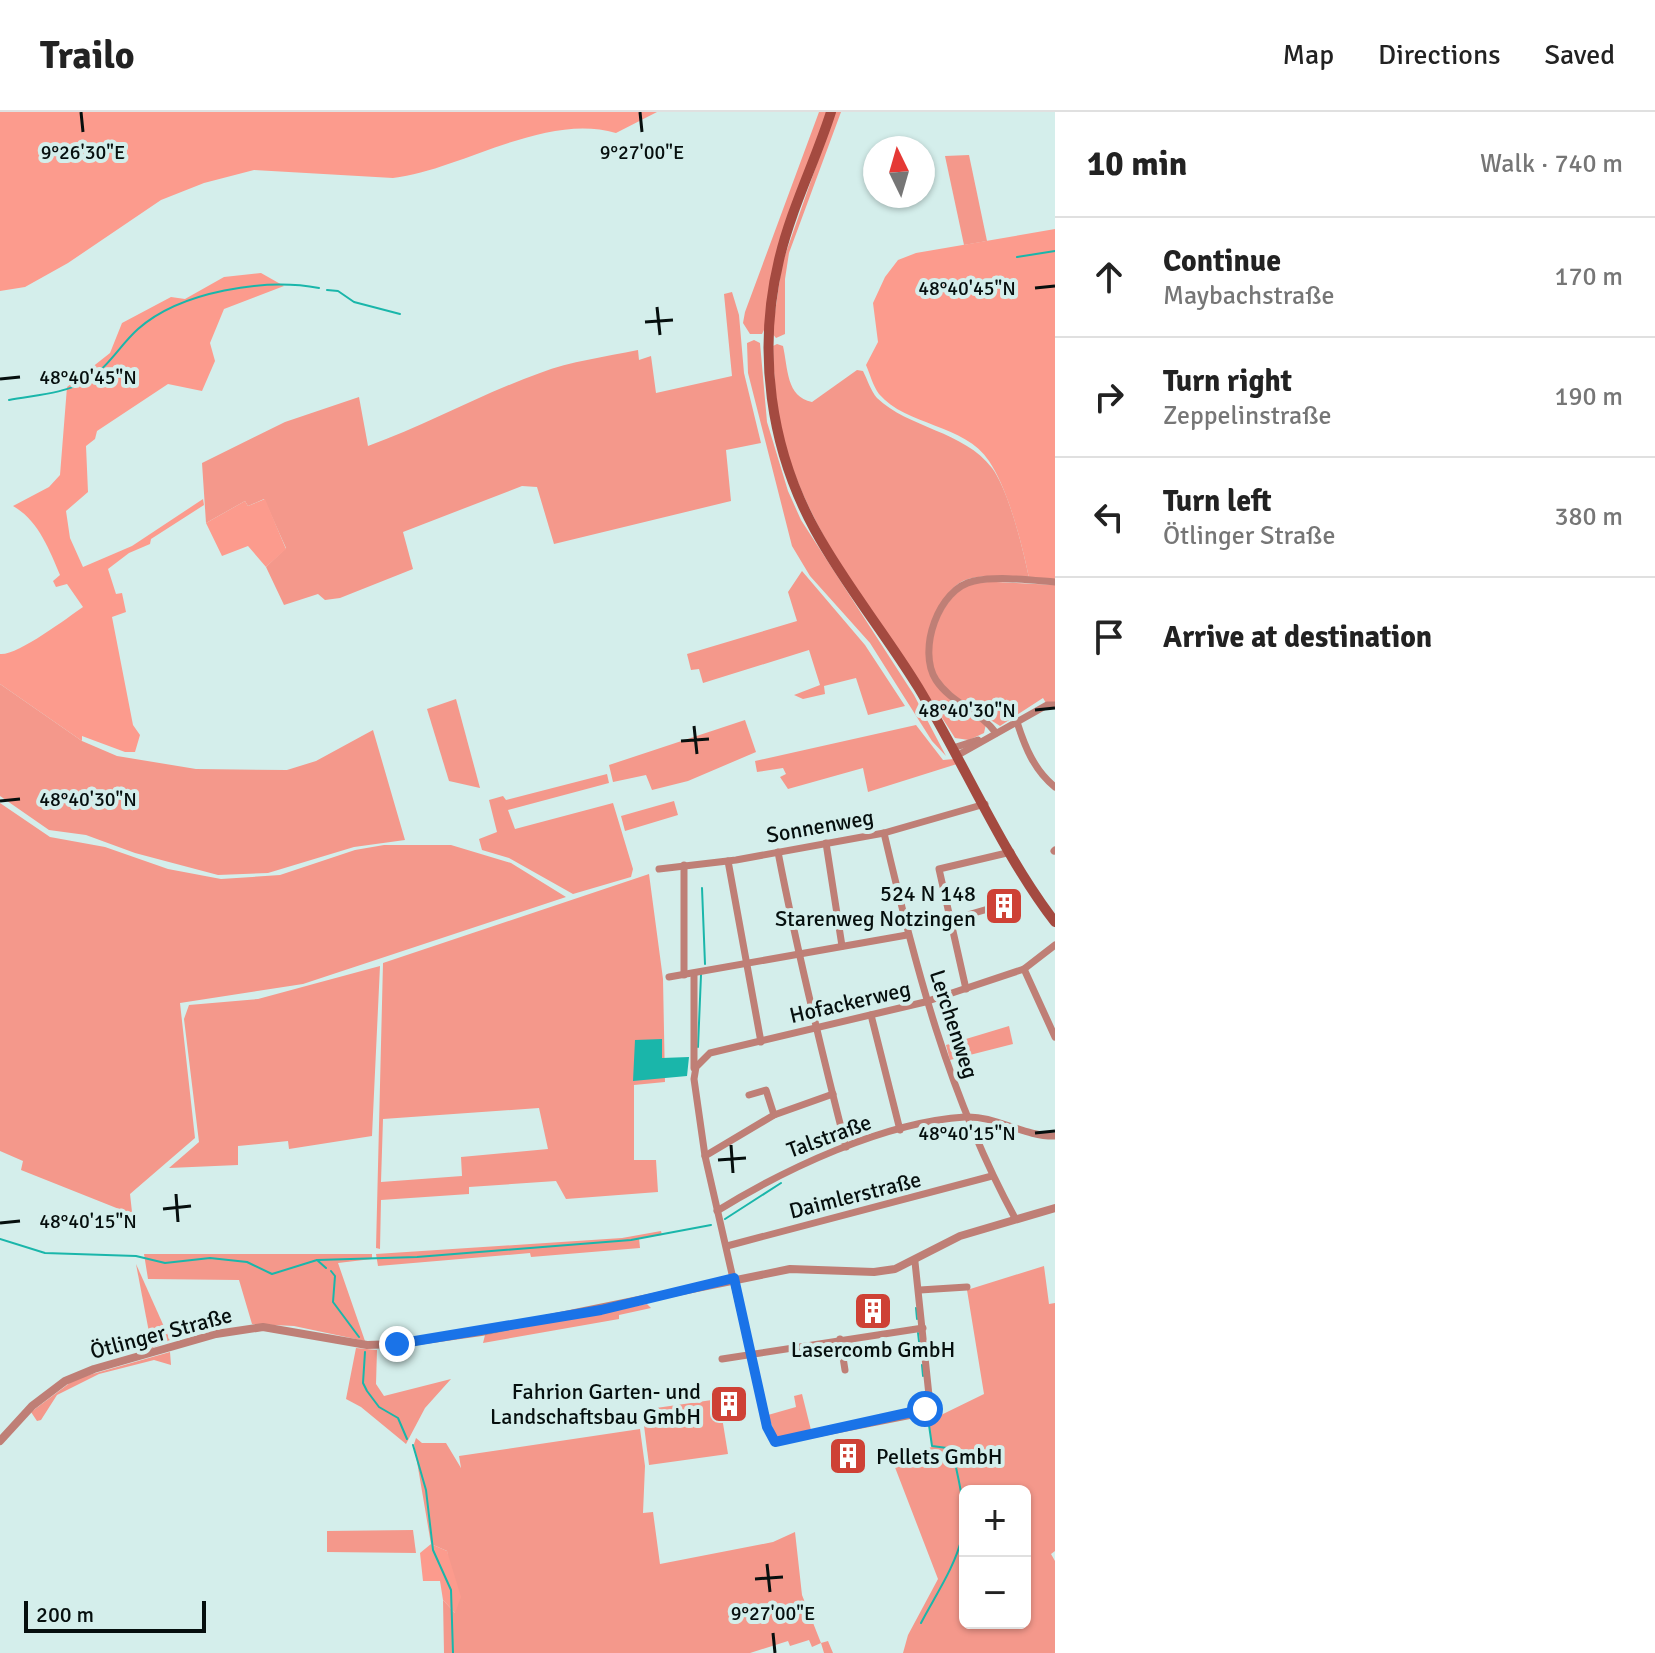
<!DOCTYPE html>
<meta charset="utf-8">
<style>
:root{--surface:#fff;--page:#f6f6f6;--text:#222;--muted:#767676;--line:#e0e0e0}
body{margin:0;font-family:Signika,sans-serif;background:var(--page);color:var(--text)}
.controls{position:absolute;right:24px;bottom:24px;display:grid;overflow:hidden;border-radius:12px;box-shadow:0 2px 6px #0004}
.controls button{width:72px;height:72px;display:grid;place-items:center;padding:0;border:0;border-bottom:2px solid var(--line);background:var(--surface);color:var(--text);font:40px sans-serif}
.compass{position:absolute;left:863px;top:24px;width:72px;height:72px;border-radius:50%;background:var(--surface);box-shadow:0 2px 6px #0004;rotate:355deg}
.scale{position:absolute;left:24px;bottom:20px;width:182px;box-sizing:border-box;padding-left:8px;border:4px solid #060f0e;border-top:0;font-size:22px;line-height:28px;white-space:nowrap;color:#060f0e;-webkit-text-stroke:6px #d4eeeb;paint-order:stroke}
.stop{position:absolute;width:24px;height:24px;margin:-18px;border:6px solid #1a73e8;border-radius:50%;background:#fff}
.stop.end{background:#1a73e8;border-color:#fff;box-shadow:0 2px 8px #0008}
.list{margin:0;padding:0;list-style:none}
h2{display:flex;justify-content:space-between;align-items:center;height:104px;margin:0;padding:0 32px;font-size:34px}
h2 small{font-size:26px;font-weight:400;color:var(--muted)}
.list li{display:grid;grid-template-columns:52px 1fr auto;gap:24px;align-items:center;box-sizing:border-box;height:120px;padding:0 32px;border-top:2px solid var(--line)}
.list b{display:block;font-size:30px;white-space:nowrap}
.list p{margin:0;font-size:26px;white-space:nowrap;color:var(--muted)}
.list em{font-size:26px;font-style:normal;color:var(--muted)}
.icon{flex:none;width:44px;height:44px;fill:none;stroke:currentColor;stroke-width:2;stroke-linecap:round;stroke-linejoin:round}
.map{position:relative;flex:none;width:1055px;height:1541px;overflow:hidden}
header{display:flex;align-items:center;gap:48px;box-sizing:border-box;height:112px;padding:0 40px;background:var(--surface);border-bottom:2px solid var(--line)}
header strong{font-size:38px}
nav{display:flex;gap:44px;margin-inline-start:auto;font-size:28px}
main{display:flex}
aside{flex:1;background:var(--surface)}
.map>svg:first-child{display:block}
</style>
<header>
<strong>Trailo</strong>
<nav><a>Map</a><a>Directions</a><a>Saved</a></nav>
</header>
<main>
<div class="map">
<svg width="1055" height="1541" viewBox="0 0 1055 1541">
<rect width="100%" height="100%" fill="#d4eeeb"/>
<g fill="#f4988b" fill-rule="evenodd">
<path d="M 819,0 L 828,0 L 792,100 L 766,214 L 762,222 L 750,222 L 743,211 L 745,200 Z"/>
<path d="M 835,0 L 841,0 L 789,141 L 785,167 L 785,222 L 776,226 L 772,221 L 782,152 Z"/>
<path d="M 969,43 L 987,129 L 964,133 L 945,44 Z"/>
<path d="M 732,180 L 739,203 L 744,261 L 761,331 L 726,338 L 731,389 L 554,432 L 537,375 L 522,374 L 403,420 L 413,457 L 340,486 L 325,488 L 318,482 L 284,493 L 266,455 L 286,436 L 264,387 L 248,394 L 245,389 L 206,411 L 202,351 L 285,310 L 359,285 L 368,334 C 427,313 481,282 540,261 C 571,249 605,245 638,238 L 639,248 L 651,244 L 656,281 L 732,264 L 724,182 Z"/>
<path d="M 754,228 L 760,231 L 767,310 L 788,379 L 801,408 L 914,583 L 946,644 L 932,629 L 870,531 L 810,464 L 792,434 L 748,261 L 747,231 Z"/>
<path d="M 777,232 L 783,234 C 788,256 786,285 812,290 L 857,258 L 863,259 C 867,267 871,279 877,286 C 908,316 964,319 992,356 C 1009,379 1023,437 1029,466 C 1010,466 978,460 961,470 C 936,484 916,544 934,569 C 945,585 970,599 986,612 L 984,621 L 969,628 L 955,626 C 898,534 818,441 786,337 C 776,304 774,268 773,234 Z"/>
<path d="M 802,459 L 865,533 L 905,594 L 868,603 L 856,566 L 824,574 L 825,582 L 803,587 L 794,583 L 820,573 L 809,538 L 703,571 L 699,557 L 691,558 L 687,542 L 797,509 L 788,480 Z"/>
<path d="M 996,470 L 1055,473 L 1055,590 L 1046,591 L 1043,586 L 1000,614 C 981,601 948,584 937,564 C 922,537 940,489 965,475 C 974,470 986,470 996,470 Z"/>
<path d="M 0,572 L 82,629 L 117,644 L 196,657 L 287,658 L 316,649 L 373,618 L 405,728 L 354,735 L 268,761 L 218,763 L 135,741 L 86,723 L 49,718 L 0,684 Z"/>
<path d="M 456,587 L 480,676 L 449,669 L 427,597 Z"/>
<path d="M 745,608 L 756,640 L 688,669 L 652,678 L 646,663 L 613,670 L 609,653 Z"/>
<path d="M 916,613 L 943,648 L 954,647 L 957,652 L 868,680 L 863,656 L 788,677 L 780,665 L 786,662 L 783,656 L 757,660 L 755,649 Z"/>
<path d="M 607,662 L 609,671 L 508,698 L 515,717 L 613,691 L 633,757 L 631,765 L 573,782 L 509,746 L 482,738 L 479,727 L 497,720 L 489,688 L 503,684 L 506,688 Z"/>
<path d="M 674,689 L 678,703 L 625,719 L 621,704 Z"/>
<path d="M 0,691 L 50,725 L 105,735 L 168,757 L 221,767 L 280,763 L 355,738 L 384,733 L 451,733 L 511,751 L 566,785 L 303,872 L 180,891 L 195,1026 L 130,1082 L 132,1100 L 129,1101 L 21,1058 L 23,1049 L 0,1039 Z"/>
<path d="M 649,762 L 663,867 L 665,970 L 634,973 L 634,1048 L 656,1048 L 658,1080 L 566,1087 L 556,1069 L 469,1075 L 469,1082 L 381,1088 L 380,1137 L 376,1136 L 383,851 ZM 539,996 L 548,1037 L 461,1045 L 462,1064 L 381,1070 L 383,1007 Z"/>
<path d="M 380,854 L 372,1024 L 289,1037 L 288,1029 L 238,1034 L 238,1053 L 169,1056 L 199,1030 L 184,907 L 189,893 L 258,887 Z"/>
<path d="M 1009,914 L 1013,932 L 950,948 L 946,933 Z"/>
<path d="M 661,1119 L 662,1123 L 639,1126 L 640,1136 L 531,1145 L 530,1141 L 378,1154 L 376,1142 L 622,1126 Z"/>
<path d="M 144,1142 L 372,1142 L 372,1147 L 338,1151 L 365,1229 L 294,1214 L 252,1212 L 239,1168 L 148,1167 Z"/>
<path d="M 136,1152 L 170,1228 L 152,1236 Z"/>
<path d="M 1044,1154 L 1049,1192 L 1055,1191 L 1055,1439 L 1051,1442 L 1055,1449 L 1055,1541 L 903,1541 L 908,1523 L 938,1467 L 891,1345 L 932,1335 L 928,1306 L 941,1303 L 984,1282 L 967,1178 ZM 965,1379 L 1025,1379 L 1025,1511 L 965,1511 Z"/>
<path d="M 647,1192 L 651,1196 L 619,1203 L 619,1207 L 483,1231 L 485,1223 Z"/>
<path d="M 356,1236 L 377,1238 L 376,1272 L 384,1284 L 451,1267 L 425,1296 L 406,1332 L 361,1295 L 346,1287 Z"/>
<path d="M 170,1240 L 171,1253 L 154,1248 L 99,1262 L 57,1283 L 41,1308 L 37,1309 L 31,1300 L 75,1267 Z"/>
<path d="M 802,1282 L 811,1318 L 777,1327 L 768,1303 L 796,1295 L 794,1284 Z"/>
<path d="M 719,1287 L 728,1342 L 649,1353 L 642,1298 Z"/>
<path d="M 640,1317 L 645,1354 L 643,1401 L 653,1400 L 660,1452 L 773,1430 L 795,1420 L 802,1483 L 821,1531 L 828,1529 L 833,1541 L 824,1541 L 821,1531 L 812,1535 L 809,1528 L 790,1534 L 788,1529 L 750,1541 L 444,1541 L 443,1488 L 455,1501 L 447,1439 L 431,1432 L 414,1332 L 416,1326 L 422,1331 L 446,1331 L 461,1356 L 459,1344 Z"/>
<path d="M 413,1418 L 416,1441 L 327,1440 L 327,1419 Z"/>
</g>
<g fill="#fc9b8d">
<path d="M 0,0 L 657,0 L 616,21 C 545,0 461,58 393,66 L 254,58 L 204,71 L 161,88 L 68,151 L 25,175 L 0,179 Z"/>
<path d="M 1055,117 L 1055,468 L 1029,466 C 1022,432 1008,377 989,349 C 965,312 906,314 879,282 C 873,274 870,262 866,253 L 878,230 L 873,191 L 885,165 L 898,148 L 916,141 Z"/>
<path d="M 261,161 L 284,174 L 224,197 L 210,231 L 215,249 L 202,279 L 168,272 L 97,319 L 95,327 L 86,334 L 88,380 L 66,399 L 70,426 L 83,455 L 132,434 L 203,387 L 204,393 L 151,427 L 150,432 L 129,441 L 108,457 L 116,482 L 122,481 L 126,500 L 112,505 L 133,613 L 140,623 L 135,640 L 125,640 L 82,624 L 82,629 L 0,572 L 0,542 C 17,544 67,506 83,495 L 67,472 L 56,475 L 53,469 L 60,463 C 49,437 38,408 13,394 L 49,375 L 60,363 L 67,275 L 110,241 L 122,211 L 171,185 L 185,187 L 224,165 Z"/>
<path d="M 265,387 L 286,437 L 266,455 L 248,434 L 222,444 L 206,411 L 245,389 L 248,394 Z"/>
<path d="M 431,1432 L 447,1439 L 461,1485 L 455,1501 L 443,1488 L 440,1469 L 423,1469 L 420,1441 Z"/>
</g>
<path fill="#1ab6aa" d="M 662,927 L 662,946 L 689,945 L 687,964 L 633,969 L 635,928 Z"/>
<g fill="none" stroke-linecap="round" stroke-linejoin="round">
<g stroke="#1ab6aa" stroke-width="2">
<path d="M 1017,145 L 1055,139"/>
<path d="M 327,178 L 338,179 L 354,190 L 400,202"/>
<path d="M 9,288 C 35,283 63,282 86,269 C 108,256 120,233 138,217 C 181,179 265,166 319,176"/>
<path d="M 702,776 L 705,852"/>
<path d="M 698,935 L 701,863"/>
<path d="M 725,1107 L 781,1071"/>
<path d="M 0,1127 L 45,1141 L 136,1144 L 165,1151 L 210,1146 L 247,1150 L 272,1162 L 317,1148 L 326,1156"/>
<path d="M 317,1148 L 417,1145 L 631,1128 L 711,1113"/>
<path d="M 331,1159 L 335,1164 L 333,1190 L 359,1225"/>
<path d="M 916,1196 L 917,1207"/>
<path d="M 918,1221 L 921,1246"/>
<path d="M 365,1240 L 363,1271 L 367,1279 L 379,1295 L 398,1306 L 407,1327"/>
<path d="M 922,1253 L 923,1264"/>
<path d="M 928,1306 L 932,1334 L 947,1336"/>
<path d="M 413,1333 L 426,1378 L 433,1438 L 451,1478 L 453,1541"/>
<path d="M 921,1511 C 935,1484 955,1455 962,1425 C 967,1398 958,1364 952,1338"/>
</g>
<g stroke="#bf7f76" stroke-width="7">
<path d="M 1017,610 C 1025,635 1034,658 1055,675"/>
<path d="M 996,621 C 980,599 951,591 936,568 C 917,539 938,476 974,469 C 999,464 1030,468 1055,470"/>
<path d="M 953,636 L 978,628"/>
<path d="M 958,643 L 1047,593 L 1055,593"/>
<path d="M 884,721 C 915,854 949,985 1015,1106"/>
<path d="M 826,731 L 842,834"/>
<path d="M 1054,739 L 1055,738"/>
<path d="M 778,740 C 797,839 821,937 846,1035"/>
<path d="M 728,749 L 761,930"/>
<path d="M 684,753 L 684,863"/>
<path d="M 659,757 L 736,748 L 884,721 L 985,692"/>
<path d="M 950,808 L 988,797"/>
<path d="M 1024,857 L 1055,925"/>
<path d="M 694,862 L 694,956"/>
<path d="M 669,865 L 907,823"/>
<path d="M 966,877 L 939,757 L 1011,740"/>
<path d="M 871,903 L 900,1018"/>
<path d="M 749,983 L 766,978 L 774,1003"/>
<path d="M 705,1044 L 774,1003 L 833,982"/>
<path d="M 717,1099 C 785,1057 884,1010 965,1005 C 995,1003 1024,1025 1055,1024"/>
<path d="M 727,1134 L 992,1064"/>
<path d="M 915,1150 L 930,1293 L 917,1302 L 775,1330 L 767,1315 L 705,1044 L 694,967 L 696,955 L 710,941 L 925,890 L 1024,857 L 1055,833"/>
<path d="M 920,1178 L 967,1175"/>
<path d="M 840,1227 L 845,1258"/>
<path d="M 722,1247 L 923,1216"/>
</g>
<path stroke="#bf7f76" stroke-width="8" d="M 0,1329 L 32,1294 L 65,1269 L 94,1257 L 216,1222 L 263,1215 L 367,1233 L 397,1232 L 481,1220 L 790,1157 L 874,1160 L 895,1157 L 960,1124 L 1055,1096"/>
<path stroke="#a44a40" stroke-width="10" d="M 831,0 C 815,50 791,97 779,148 C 757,239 770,336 815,418 C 845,473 885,521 918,575 C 963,649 1003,743 1055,810"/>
</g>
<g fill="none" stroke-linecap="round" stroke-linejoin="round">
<path stroke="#1a73e8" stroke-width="10" d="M 397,1232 L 601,1198 L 734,1166 L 767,1315 L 775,1330 L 925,1297"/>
</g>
<path fill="none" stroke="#060f0e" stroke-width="3" d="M 81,0 L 83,20M 640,0 L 642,20M 1035,176 L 1055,174M 657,195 L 660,223M 645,210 L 673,208M 0,267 L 20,265M 1035,598 L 1055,596M 694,614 L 697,642M 681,629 L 709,627M 0,689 L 20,687M 1035,1021 L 1055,1019M 731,1033 L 733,1061M 718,1048 L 746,1046M 176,1082 L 178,1110M 163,1097 L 191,1094M 0,1111 L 20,1109M 767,1452 L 770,1480M 755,1467 L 783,1465M 773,1521 L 775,1541"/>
<defs>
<g id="building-square" transform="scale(2)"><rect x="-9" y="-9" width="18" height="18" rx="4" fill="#ce4135" stroke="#d4eeeb"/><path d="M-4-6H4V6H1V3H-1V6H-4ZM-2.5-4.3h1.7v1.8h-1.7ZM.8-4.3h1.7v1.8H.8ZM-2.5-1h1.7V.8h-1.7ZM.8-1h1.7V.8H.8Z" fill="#fff"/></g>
</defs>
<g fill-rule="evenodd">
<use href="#building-square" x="1004" y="794"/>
<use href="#building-square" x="873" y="1199"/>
<use href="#building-square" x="729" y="1292"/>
<use href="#building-square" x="848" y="1344"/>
</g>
<g text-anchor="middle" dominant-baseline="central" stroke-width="8" stroke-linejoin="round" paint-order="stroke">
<g font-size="22" fill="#060f0e" stroke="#d4eeeb">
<text transform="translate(820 714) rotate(-10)">Sonnenweg</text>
<text transform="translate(850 890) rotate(-13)">Hofackerweg</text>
<text transform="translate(954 912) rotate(72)">Lerchenweg</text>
<text transform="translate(829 1024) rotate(-20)">Talstraße</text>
<text transform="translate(855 1083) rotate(-14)">Daimlerstraße</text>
<text transform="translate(161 1221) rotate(-15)">Ötlinger Straße</text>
</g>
<g font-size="22" fill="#060f0e" stroke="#d4eeeb" text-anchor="end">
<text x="976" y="781">524 N 148<tspan x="976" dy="25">Starenweg Notzingen</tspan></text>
<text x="873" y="1237" text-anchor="middle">Lasercomb GmbH</text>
<text x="701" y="1279">Fahrion Garten- und<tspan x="701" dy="25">Landschaftsbau GmbH</tspan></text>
<text x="876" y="1344" text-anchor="start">Pellets GmbH</text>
</g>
</g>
<g font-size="20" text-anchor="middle" fill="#060f0e" stroke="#d4eeeb" stroke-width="8" stroke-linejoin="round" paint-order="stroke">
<text x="83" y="47">9°26'30"E</text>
<text x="642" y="47">9°27'00"E</text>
<text x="967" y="183">48°40'45"N</text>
<text x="88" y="272">48°40'45"N</text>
<text x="967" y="605">48°40'30"N</text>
<text x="88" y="694">48°40'30"N</text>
<text x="967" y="1028">48°40'15"N</text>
<text x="88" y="1116">48°40'15"N</text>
<text x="773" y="1508">9°27'00"E</text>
</g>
</svg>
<div class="controls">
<button>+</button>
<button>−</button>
</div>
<svg class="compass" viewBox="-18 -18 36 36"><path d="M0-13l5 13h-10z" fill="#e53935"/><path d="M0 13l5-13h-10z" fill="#767676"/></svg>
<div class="scale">200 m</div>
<div class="stop" style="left:925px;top:1297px"></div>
<div class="stop end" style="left:397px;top:1232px"></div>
</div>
<aside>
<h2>10 min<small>Walk · 740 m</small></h2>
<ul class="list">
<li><svg class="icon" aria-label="ahead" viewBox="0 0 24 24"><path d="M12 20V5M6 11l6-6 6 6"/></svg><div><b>Continue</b><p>Maybachstraße</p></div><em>170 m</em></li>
<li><svg class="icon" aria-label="right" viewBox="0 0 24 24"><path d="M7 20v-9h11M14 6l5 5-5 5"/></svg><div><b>Turn right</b><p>Zeppelinstraße</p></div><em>190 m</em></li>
<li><svg class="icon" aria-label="left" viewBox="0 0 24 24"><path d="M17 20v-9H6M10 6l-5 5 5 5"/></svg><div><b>Turn left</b><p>Ötlinger Straße</p></div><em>380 m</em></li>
<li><svg class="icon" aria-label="arrive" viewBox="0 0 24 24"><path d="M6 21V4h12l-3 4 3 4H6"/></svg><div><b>Arrive at destination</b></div></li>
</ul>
</aside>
</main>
